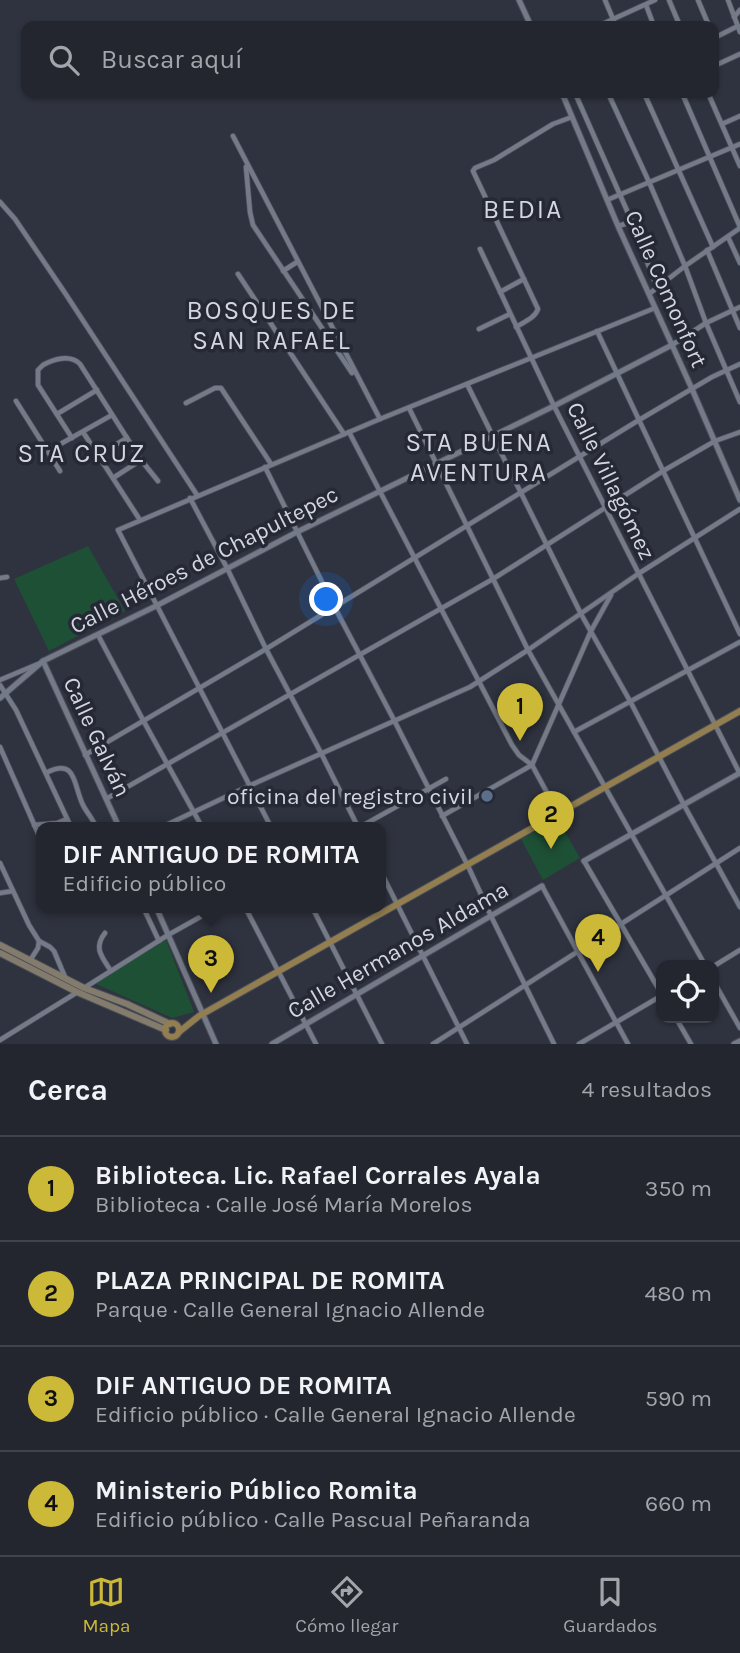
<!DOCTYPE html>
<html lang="es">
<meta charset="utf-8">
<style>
:root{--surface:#23262f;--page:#2f323b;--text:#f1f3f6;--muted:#a3a5aa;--line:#40434b;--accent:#ccb938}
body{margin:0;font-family:Karla,sans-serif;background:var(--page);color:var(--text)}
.controls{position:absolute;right:21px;bottom:21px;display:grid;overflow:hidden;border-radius:14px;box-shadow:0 2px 5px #0004}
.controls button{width:63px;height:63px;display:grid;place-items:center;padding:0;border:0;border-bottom:2px solid var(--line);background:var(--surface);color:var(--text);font:35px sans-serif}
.you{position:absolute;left:327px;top:600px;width:24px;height:24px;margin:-18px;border:5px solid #fff;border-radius:50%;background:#1a73e8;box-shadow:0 0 0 10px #1a73e833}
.badge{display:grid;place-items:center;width:46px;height:46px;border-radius:50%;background:var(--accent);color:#111;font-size:23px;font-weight:700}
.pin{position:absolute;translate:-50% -58px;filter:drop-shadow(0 2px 4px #0008)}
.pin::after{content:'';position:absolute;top:37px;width:24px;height:21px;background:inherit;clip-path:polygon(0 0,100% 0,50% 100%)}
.popup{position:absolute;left:36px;top:822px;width:350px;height:91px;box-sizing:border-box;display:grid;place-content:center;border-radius:14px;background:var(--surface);filter:drop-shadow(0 2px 5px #0005);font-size:23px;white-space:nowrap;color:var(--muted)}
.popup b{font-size:26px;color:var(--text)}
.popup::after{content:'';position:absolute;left:50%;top:100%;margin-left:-14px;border:14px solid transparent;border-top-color:var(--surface)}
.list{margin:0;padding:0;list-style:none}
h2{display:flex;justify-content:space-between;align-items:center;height:91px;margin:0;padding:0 28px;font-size:30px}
h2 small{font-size:23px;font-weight:400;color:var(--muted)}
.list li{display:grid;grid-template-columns:46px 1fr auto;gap:21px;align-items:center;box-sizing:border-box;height:105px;padding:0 28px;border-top:2px solid var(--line)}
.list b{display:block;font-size:26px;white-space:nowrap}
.list p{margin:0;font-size:23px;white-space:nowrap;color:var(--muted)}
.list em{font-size:23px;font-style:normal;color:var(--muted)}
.icon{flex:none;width:38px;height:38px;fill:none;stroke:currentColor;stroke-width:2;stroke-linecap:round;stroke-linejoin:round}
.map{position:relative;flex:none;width:740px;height:1044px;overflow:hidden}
.search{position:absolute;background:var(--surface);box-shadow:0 2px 5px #0004;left:21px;right:21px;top:21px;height:77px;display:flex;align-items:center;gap:18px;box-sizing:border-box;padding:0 24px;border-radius:14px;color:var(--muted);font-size:26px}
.sheet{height:511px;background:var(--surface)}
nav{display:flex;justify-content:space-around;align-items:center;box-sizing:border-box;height:98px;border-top:2px solid var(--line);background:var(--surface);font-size:19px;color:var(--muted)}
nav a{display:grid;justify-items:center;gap:4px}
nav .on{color:var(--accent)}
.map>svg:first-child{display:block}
</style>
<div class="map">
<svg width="740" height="1044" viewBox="0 0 740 1044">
<rect width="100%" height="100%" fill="#2f333f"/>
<g fill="#1e5035">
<path d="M 88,546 L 125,611 L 49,651 L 14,579 Z"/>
<path d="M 558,820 L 580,858 L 543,880 L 521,839 Z"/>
<path d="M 166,940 L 194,1012 L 172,1018 L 94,983 Z"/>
</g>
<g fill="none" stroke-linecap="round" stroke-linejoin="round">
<g stroke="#4c4f5a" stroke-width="6">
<g id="minor">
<path d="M 605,0 L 616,26"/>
<path d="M 669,0 L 680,26"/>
<path d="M 698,0 L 709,26"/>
<path d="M 728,0 L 740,32"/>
<path d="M 646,5 L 654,26"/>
<path d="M 734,17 L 740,10"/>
<path d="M 598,26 L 655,0"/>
<path d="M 714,38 L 738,26"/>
<path d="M 714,66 L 740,54"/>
<path d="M 575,93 L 632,222 L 657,288"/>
<path d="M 608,93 L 649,182 L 685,266 L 706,323 L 740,402"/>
<path d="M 644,93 L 713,247"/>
<path d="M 682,93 L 740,227"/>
<path d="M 708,93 L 740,166"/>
<path d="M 722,124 L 740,116"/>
<path d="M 233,136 L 380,419"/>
<path d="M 246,167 L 250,212 L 253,225 L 352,373"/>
<path d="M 607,200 L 740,144"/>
<path d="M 0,202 L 15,219 L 65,293 L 197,495"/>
<path d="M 618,226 L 632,222"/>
<path d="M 728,237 L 740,263"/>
<path d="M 480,249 L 554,406 L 740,774"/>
<path d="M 707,250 L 740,328"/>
<path d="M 283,271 L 297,262"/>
<path d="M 238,274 L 344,434"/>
<path d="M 500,292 L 524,279"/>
<path d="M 649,294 L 685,266 L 740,228"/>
<path d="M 516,327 C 524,322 535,318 538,309 L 473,171 L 475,168 L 494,160 L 553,124 L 572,117"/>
<path d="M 479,329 L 510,314"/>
<path d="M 597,331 L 740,634"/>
<path d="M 672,345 L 706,323 L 740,307"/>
<path d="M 467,384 L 581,614 L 630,701 L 684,805 L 740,907"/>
<path d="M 16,401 L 60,471"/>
<path d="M 186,403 L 215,388 L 221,388 L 271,464"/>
<path d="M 409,408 L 528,650 L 705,965"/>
<path d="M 57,414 L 97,390"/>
<path d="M 83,432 L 140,520"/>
<path d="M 349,432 L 512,745 L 519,755 L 532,765 L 558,813"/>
<path d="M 72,438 L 38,385 L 38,370 L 43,365 C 54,359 70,354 80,364 L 141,460 L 158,481"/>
<path d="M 48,451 L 112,415"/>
<path d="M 98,455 L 127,438"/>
<path d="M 265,467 L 334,606 L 394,720 L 468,866 L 491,916 L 554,1044"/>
<path d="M 113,478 L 141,460"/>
<path d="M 190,498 L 227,568 L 266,649 L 321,753 L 358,827"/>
<path d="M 0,578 L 7,577"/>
<path d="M 98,635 L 143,720 L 202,827"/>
<path d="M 0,680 L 38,664"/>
<path d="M 0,685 L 16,710 L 71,827"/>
<path d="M 574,732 L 740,642"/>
<path d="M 0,747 L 41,840"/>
<path d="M 85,755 L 266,649 L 639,420 L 712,377 L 740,364"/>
<path d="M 532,765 L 591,631 L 611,595"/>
<path d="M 46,773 C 78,756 73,788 84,807 C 88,814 93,819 96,827"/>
<path d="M 106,799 L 493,579 L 663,471 L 715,441 L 740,432"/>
<path d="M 442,816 L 532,765"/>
<path d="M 34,825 L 57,823 L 67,819"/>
<path d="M 162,827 L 251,785 L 470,687 L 528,650 L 638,574 L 740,509"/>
<path d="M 271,827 L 118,530 L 380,419 L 655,308"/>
<path d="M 360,827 L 446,779"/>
<path d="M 584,861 L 661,993"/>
<path d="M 0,863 L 29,925 L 39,941 L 50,947 L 54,951 L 65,977"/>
<path d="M 381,872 L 467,1044"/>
<path d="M 542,886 L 628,1044"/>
<path d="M 0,893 L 13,891"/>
<path d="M 143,907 L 159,941"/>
<path d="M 245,907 L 316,1044"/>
<path d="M 312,907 L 382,1044"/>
<path d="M 105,933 C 93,948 102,957 111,971"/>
<path d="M 31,959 L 38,948 L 39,941"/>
<path d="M 714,966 L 740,950"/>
<path d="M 714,982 L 740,1028"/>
<path d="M 84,988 L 168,935 L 218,907"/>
<path d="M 676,1018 L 691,1044"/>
<path d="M 0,1040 L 76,993"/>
<path d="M 433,1044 L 740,848"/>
<path d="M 579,1044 L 661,996"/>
</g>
</g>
<g stroke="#4c4f5a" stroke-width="7">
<g id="tertiary">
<path d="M 519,0 L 531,26"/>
<path d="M 562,93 L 618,226 L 692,389 L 740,500"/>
<path d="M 43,661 L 119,827"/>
<path d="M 0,698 L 43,661 L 156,606 L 297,532 L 554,406 L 672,345"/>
<path d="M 584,861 L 740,773"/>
<path d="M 156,907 L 216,1044"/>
<path d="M 272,1044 L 542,886"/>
<path d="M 734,1044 L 740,1041"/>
</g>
</g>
<g stroke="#4c4f5a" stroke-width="8">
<g id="secondary">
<path d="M 0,945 L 84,988 L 127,1004 L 170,1024"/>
<path d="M 0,953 L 77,992 L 166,1030"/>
</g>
</g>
<g stroke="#4c4f5a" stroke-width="8">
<g id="primary">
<circle cx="172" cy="1030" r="7"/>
<path d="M 179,1032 L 199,1016 L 740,711"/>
</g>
</g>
<use href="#minor" stroke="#757a88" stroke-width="4.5"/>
<use href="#tertiary" stroke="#757a88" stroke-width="5"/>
<use href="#secondary" stroke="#837c6c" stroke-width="6"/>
<use href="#primary" stroke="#927e4f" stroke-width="6"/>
</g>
<circle fill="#5c6f8a" stroke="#252935" stroke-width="2.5" cx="487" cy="796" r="7"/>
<g text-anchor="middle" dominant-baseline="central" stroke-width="7" stroke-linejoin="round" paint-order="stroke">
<g font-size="23" fill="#d4d6df" stroke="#252935">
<text transform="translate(666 289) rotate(66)">Calle Comonfort</text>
<text transform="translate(611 481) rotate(64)">Calle Villagómez</text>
<text transform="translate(204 560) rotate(-27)">Calle Héroes de Chapultepec</text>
<text transform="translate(97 737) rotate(65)">Calle Galván</text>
<text transform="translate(398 950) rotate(-30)">Calle Hermanos Aldama</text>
</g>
<g font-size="23" fill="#d4d6df" stroke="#252935" text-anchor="end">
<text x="473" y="796">oficina del registro civil</text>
</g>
<g font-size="26" letter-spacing="2" fill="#d4d6df" stroke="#252935">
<text x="523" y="209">BEDIA</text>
<text x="272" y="310">BOSQUES DE<tspan x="272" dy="30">SAN RAFAEL</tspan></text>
<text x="479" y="442">STA BUENA<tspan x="479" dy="30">AVENTURA</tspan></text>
<text x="82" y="453">STA CRUZ</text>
</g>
</g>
</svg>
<div class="controls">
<button><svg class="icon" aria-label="locate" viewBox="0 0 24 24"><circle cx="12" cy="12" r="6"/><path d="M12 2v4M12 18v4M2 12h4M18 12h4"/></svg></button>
</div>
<div class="you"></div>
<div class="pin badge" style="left:520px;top:741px">1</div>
<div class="pin badge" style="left:551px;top:849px">2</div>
<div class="pin badge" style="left:211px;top:993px">3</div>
<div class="popup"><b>DIF ANTIGUO DE ROMITA</b>Edificio público</div>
<div class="pin badge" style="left:598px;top:972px">4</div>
<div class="search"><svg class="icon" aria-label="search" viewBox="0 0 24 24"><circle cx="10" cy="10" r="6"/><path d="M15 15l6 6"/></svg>Buscar aquí</div>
</div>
<section class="sheet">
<h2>Cerca<small>4 resultados</small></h2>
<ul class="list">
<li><span class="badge">1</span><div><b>Biblioteca. Lic. Rafael Corrales Ayala</b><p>Biblioteca · Calle José María Morelos</p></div><em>350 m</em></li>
<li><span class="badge">2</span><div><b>PLAZA PRINCIPAL DE ROMITA</b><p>Parque · Calle General Ignacio Allende</p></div><em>480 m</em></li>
<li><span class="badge">3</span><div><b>DIF ANTIGUO DE ROMITA</b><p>Edificio público · Calle General Ignacio Allende</p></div><em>590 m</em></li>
<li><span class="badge">4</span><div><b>Ministerio Público Romita</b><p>Edificio público · Calle Pascual Peñaranda</p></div><em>660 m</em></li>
</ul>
</section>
<nav>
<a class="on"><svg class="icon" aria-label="map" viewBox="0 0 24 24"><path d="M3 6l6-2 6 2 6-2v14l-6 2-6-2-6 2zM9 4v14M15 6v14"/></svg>Mapa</a>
<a><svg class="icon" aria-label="directions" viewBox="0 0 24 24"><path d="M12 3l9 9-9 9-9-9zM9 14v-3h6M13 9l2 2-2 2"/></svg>Cómo llegar</a>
<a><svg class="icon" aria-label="saved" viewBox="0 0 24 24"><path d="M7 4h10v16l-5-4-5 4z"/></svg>Guardados</a>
</nav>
